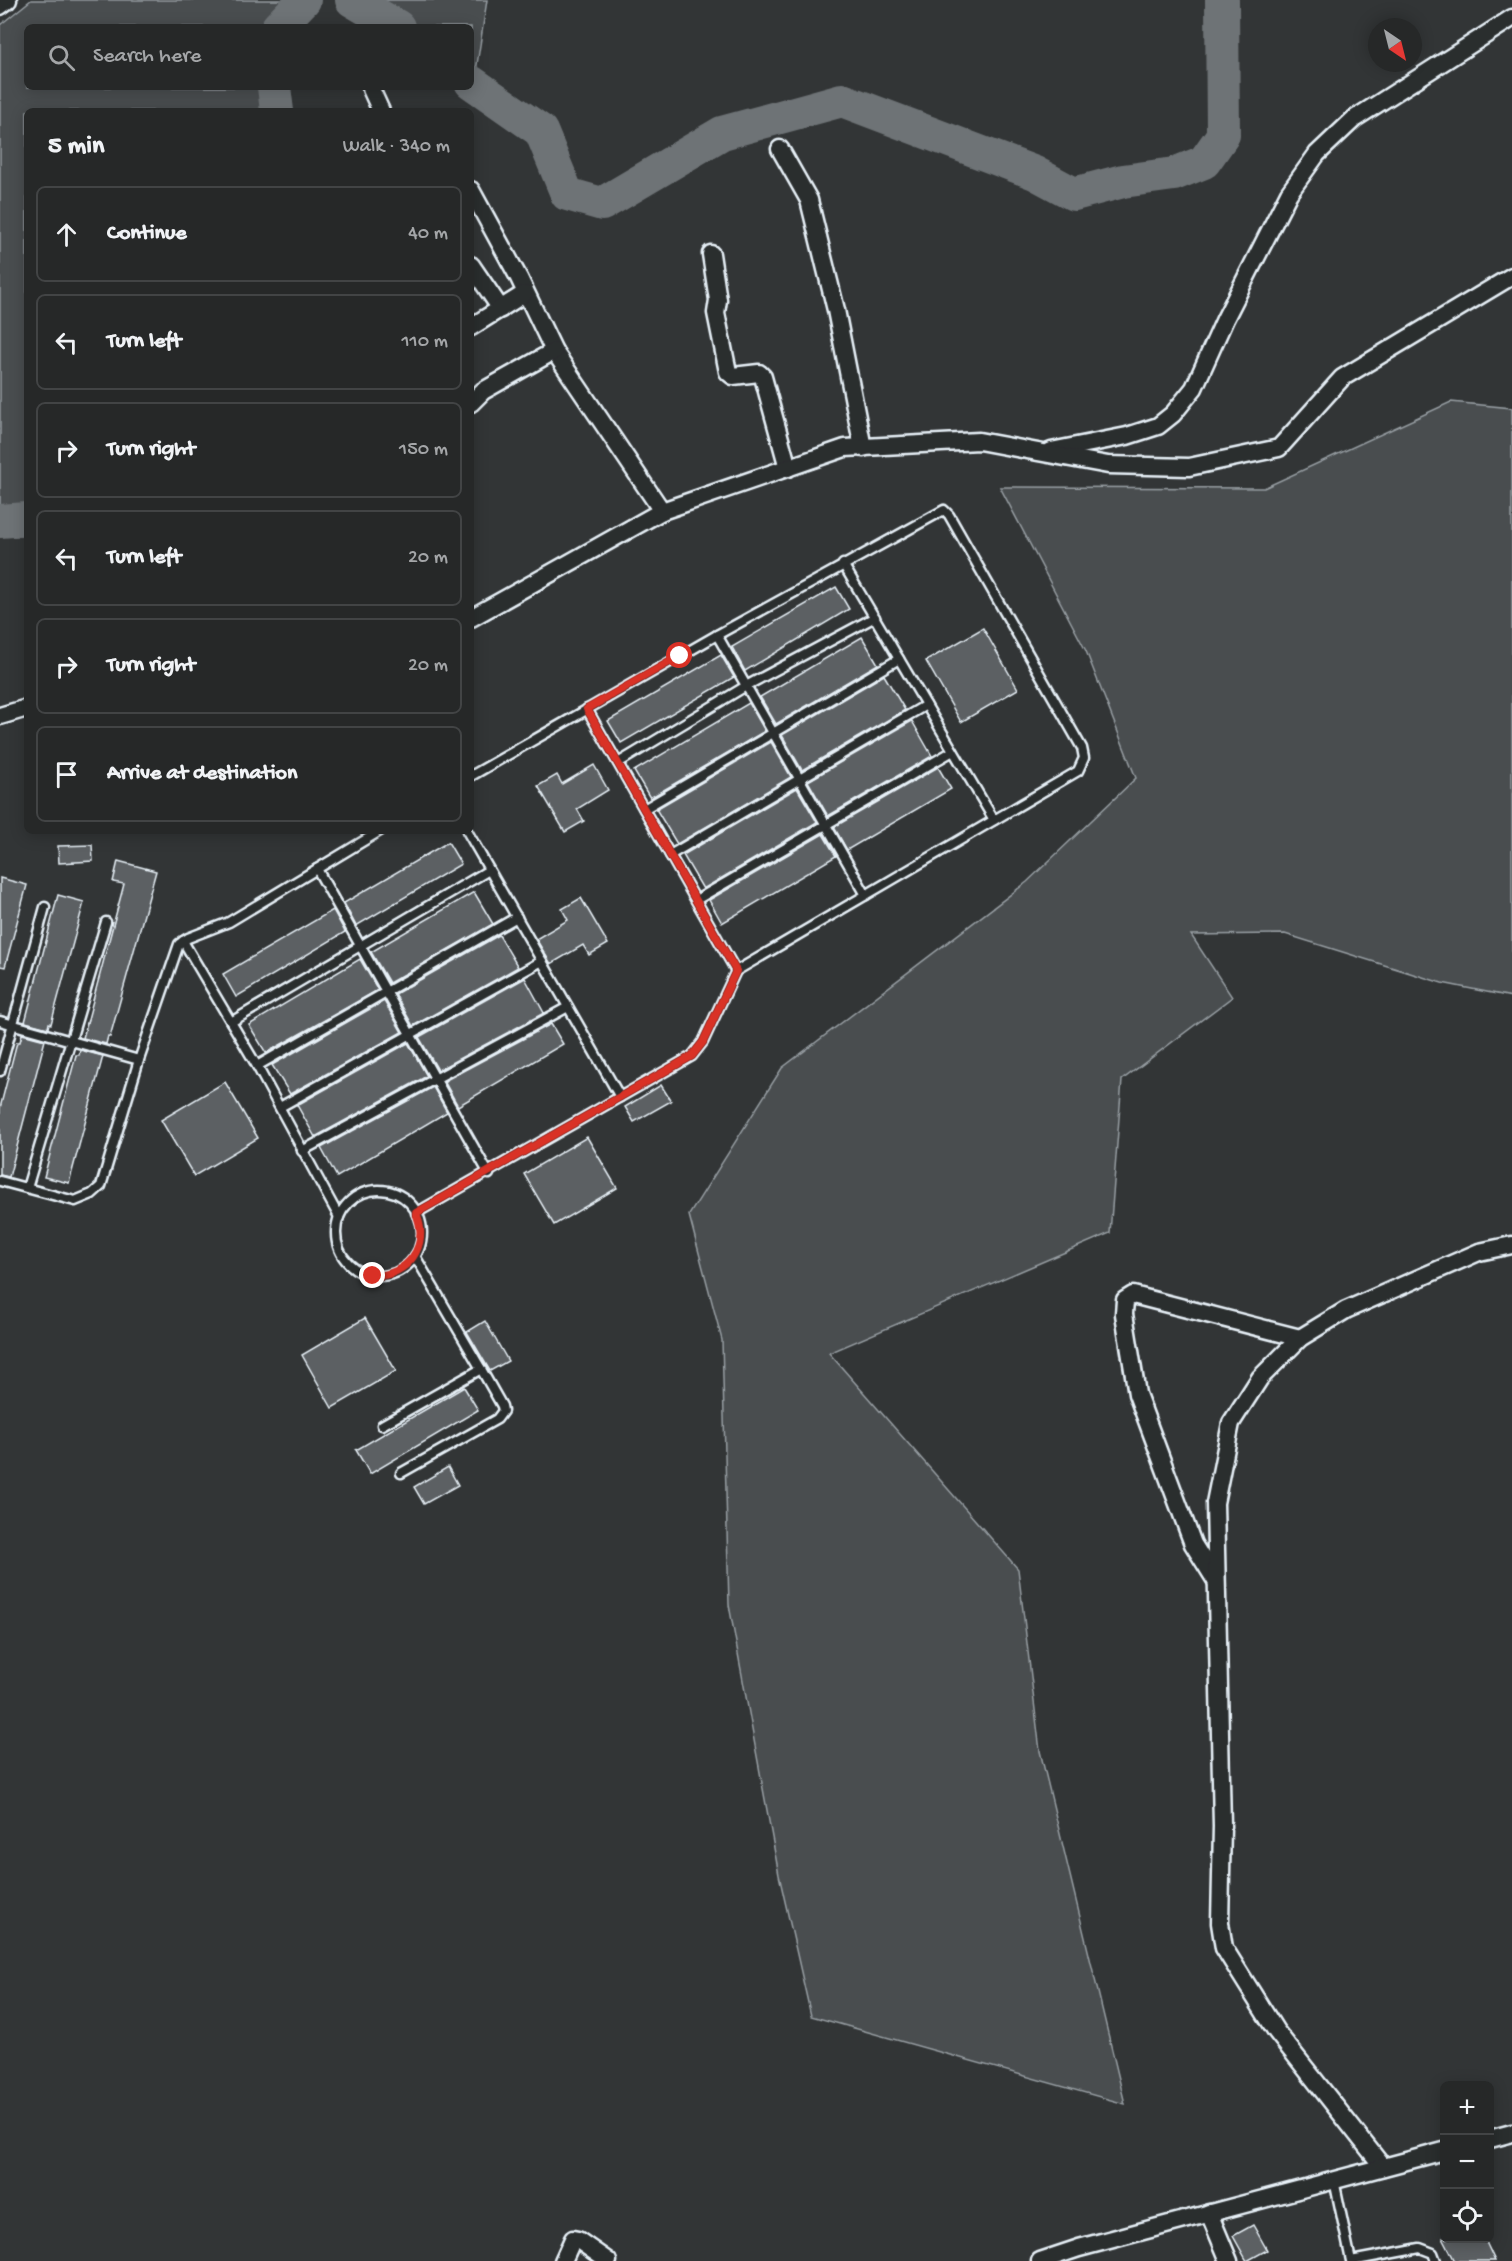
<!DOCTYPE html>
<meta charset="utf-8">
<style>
:root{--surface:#262828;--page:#2e3030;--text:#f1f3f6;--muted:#a4a6a8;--line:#424445}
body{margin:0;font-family:"Gochi Hand",sans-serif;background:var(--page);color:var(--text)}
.controls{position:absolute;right:18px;bottom:18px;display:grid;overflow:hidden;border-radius:9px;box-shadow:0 3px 15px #0003}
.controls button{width:54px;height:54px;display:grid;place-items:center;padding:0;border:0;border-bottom:2px solid var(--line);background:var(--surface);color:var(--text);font:30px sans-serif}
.compass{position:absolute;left:1368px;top:18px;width:54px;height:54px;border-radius:50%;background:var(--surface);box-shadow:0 3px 15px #0003;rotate:145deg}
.stop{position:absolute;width:18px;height:18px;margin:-14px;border:4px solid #d93025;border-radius:50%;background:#fff}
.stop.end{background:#d93025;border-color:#fff;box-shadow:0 2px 6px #0008}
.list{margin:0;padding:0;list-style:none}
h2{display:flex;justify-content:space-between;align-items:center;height:78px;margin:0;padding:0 24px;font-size:26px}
h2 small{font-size:20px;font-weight:400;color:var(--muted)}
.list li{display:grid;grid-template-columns:39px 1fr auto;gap:18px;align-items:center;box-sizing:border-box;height:96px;margin:0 12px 12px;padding:0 12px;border:2px solid var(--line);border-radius:9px}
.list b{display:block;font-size:22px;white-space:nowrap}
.list em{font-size:20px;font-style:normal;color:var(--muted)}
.icon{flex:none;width:33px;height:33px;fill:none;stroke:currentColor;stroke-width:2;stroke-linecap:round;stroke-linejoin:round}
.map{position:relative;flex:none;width:1512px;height:2261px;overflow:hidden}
.search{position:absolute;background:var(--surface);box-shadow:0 3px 15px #0003;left:24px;top:24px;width:450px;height:66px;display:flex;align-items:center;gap:15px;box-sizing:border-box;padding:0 21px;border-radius:9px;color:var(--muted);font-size:22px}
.panel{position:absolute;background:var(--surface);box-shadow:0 3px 15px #0003;left:24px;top:108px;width:450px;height:726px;border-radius:9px}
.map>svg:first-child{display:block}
</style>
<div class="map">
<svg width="1512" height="2261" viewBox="0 0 1512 2261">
<rect width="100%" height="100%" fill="#323536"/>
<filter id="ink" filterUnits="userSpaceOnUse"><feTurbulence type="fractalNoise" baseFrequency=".0167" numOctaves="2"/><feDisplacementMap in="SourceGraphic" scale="12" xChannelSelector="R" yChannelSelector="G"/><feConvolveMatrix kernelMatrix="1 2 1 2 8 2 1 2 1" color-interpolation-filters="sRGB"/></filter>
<g filter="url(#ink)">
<g fill="#494d4f" stroke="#989fa4" stroke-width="1.5">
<path d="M 31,0 L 304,0 L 278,27 L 27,27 L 27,87 L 274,87 L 277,111 L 27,111 L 27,519 L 0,521 L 0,25 Z"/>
<path d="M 352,0 L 487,0 L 474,84 L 471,82 L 471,27 L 398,27 Z"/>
<path d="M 1451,402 L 1512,408 L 1512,997 L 1442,983 L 1285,934 L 1191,935 L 1232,997 L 1122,1080 L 1110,1233 L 829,1353 L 1018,1569 L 1040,1751 L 1125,2104 L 811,2016 L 779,1875 L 729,1605 L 722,1340 L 689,1215 L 782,1068 L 1027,882 L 1136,778 L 1086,651 L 1000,487 L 1264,488 Z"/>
</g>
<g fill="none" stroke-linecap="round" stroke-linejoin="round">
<g stroke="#6e7376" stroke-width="34">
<path d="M 352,0 L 398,27"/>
<path d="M 278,27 L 304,0"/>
<path d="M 471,82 L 541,131 L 567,194 L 602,204 L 722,133 L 842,100 L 1035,173 L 1074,194 L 1123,181 L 1174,174 L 1204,162 L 1223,135 L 1222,0"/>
<path d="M 274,87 L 277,111"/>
<path d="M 0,521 L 27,519"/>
</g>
</g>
<g fill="#5c6063" stroke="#e8f1f8" stroke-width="1.5">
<path d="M 836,587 L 849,609 L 745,671 L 732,647 Z"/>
<path d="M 983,628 L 1018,689 L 961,722 L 926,661 Z"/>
<path d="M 862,637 L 878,664 L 776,724 L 760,697 Z"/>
<path d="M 721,655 L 734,677 L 621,743 L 608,721 Z"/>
<path d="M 884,675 L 905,710 L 802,770 L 782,735 Z"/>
<path d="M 749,703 L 765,731 L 650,798 L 634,771 Z"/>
<path d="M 912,721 L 932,756 L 828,816 L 808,781 Z"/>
<path d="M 771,742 L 791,777 L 677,844 L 656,809 Z"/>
<path d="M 594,765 L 608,790 L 577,809 L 584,821 L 565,832 L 538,786 L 557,775 L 562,784 Z"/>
<path d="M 938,767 L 951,789 L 847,850 L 834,827 Z"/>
<path d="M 797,788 L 817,822 L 703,889 L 683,855 Z"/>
<path d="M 823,834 L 836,856 L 722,923 L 709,900 Z"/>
<path d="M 448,842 L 461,864 L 356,926 L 344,903 Z"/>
<path d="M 92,845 L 93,861 L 59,863 L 58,846 Z"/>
<path d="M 118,861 L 156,871 L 110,1037 L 108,1036 L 106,1044 L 83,1038 L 124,884 L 113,882 Z"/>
<path d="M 0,878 L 27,885 L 5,967 L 0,966 Z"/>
<path d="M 474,892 L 493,924 L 389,983 L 371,952 Z"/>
<path d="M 58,895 L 84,902 L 51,1024 L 49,1023 L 48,1028 L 25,1022 Z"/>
<path d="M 581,898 L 608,944 L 589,955 L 583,945 L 551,964 L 536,939 L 568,920 L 562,909 Z"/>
<path d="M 333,910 L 345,932 L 236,997 L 223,974 Z"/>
<path d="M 499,935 L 518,967 L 413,1026 L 395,994 Z"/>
<path d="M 360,959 L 378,990 L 266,1053 L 249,1025 Z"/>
<path d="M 525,978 L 544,1013 L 438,1070 L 419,1037 Z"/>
<path d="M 384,1001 L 402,1032 L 290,1094 L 272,1065 Z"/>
<path d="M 551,1024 L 563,1044 L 458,1106 L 444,1081 Z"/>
<path d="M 22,1034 L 45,1040 L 9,1177 L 0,1175 L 0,1108 L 17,1042 L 20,1042 Z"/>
<path d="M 408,1043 L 427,1076 L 315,1137 L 297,1105 Z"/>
<path d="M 80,1050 L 103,1056 L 69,1183 L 44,1177 L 76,1055 L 79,1055 Z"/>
<path d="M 225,1082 L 258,1138 L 194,1176 L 161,1120 Z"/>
<path d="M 661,1085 L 671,1101 L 634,1122 L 625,1107 Z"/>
<path d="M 433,1087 L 447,1112 L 337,1177 L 321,1148 Z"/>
<path d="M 587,1137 L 617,1188 L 554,1225 L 524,1174 Z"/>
<path d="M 365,1318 L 396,1371 L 332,1408 L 302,1355 Z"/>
<path d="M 485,1321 L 508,1361 L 490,1371 L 467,1332 Z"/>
<path d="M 464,1387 L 478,1410 L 370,1474 L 356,1450 Z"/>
<path d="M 448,1467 L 458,1485 L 424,1504 L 414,1487 Z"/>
<path d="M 1253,2225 L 1267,2250 L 1247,2261 L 1233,2236 Z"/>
<path d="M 1443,2238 L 1484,2238 L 1495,2261 L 1455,2261 Z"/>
</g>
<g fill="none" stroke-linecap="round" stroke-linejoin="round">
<g stroke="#e8f1f8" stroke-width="13">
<g id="lane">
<path d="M 843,564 L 994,820"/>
<path d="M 717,635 L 866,895"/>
<path d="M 587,709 L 736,971"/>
<path d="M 618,763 L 746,686 L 875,617"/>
<path d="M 644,809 L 899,659"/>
<path d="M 467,831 L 620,1097"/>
<path d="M 670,855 L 926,705"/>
<path d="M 317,869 L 489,1174"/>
<path d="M 696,900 L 953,751"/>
<path d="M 183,941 L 257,1066 L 339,1217"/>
<path d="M 0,1021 L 139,1060"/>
<path d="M 231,1022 L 489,870"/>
<path d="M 257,1066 L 517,917"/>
<path d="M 0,1071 L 45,907"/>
<path d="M 280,1107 L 542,961"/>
<path d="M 302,1151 L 568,1007"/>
<path d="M 0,1181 L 75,1201 L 92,1194 L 101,1186 L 139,1060 L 179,944 L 188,938 L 229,922 L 380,831"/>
<path d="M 27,1188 L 106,922"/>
<circle cx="379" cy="1233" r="43"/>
<path d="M 416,1213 L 692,1056 L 703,1042 L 736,971 L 1078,771 L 1084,758 L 1082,748 L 949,515 L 944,510 L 717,635 L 471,776"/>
<path d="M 382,1425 L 481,1369 L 415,1256"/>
<path d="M 401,1473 L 497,1419 L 503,1411 L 502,1406 L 481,1369"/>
<path d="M 1334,2180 L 1351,2261 L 1420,2248 L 1433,2253 L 1436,2261"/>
</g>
</g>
<g stroke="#e8f1f8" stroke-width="21">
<g id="street">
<path d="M 0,6 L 8,0"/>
<path d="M 371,89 L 381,111"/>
<path d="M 780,149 L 809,200 L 836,310 L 863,448"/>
<path d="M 471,190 L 519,278 L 554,351 L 662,511"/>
<path d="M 711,254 L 718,300 L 716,313 L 728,372 L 733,376 L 759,373 L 763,377 L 788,468"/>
<path d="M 471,265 L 501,309"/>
<path d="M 471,327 L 524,294"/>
<path d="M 471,403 L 483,391 L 554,351"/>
<path d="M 1051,451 L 1127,436 L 1158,426 L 1173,414 L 1194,388 L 1225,319 L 1289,193 L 1317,154 L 1354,119 L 1512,18"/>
<path d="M 471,618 L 662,511 L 845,448 L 979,441 L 1108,465 L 1189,467 L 1279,448 L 1342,378 L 1512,276"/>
<path d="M 0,716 L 27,708"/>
<path d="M 1216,1581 L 1193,1544 L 1137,1394 L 1124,1314 L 1125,1300 L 1133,1295 L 1300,1338"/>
<path d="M 1490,2139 L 1512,2133"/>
<path d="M 1383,2167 L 1276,2031 L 1224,1948 L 1220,1923 L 1222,1826 L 1215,1503 L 1231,1423 L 1260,1378 L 1300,1338 L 1346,1310 L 1479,1252 L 1512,1245"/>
<path d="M 1209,2213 L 1229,2261"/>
<path d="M 563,2261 L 573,2239 L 578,2240 L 608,2261"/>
<path d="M 1040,2261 L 1079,2248 L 1444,2151"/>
</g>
</g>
<use href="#lane" stroke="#2a2d2e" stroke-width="8"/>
<use href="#street" stroke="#2a2d2e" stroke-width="16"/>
</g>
</g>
<g fill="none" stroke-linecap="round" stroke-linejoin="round" filter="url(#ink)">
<path stroke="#d93025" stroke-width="8" d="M 373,1276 C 408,1276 430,1246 416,1213 L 692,1056 L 703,1042 L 736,971 L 587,709 L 680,656"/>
</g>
</svg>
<div class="controls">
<button>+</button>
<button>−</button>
<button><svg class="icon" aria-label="locate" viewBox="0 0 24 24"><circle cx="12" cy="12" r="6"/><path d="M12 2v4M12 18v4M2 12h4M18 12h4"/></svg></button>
</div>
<svg class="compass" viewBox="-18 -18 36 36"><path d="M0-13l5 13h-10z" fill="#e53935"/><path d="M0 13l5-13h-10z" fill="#a4a6a8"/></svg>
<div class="stop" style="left:680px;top:656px"></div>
<div class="stop end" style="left:373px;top:1276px"></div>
<div class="search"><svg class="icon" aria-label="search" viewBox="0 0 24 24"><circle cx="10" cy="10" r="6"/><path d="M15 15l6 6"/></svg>Search here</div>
<section class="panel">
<h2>5 min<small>Walk · 340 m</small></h2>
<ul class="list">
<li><svg class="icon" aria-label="ahead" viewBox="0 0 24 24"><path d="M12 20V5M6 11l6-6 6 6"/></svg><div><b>Continue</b></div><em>40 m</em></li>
<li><svg class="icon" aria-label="left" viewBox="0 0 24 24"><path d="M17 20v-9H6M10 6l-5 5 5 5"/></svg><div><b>Turn left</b></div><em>110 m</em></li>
<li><svg class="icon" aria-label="right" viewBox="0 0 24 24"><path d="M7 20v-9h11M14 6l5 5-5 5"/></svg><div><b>Turn right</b></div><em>150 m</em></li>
<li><svg class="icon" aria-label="left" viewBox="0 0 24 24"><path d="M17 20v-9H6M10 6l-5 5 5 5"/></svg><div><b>Turn left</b></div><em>20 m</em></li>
<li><svg class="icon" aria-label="right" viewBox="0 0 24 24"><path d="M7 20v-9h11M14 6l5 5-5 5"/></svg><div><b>Turn right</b></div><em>20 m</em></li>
<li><svg class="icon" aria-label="arrive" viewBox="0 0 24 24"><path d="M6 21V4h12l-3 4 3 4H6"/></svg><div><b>Arrive at destination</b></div></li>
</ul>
</section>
</div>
